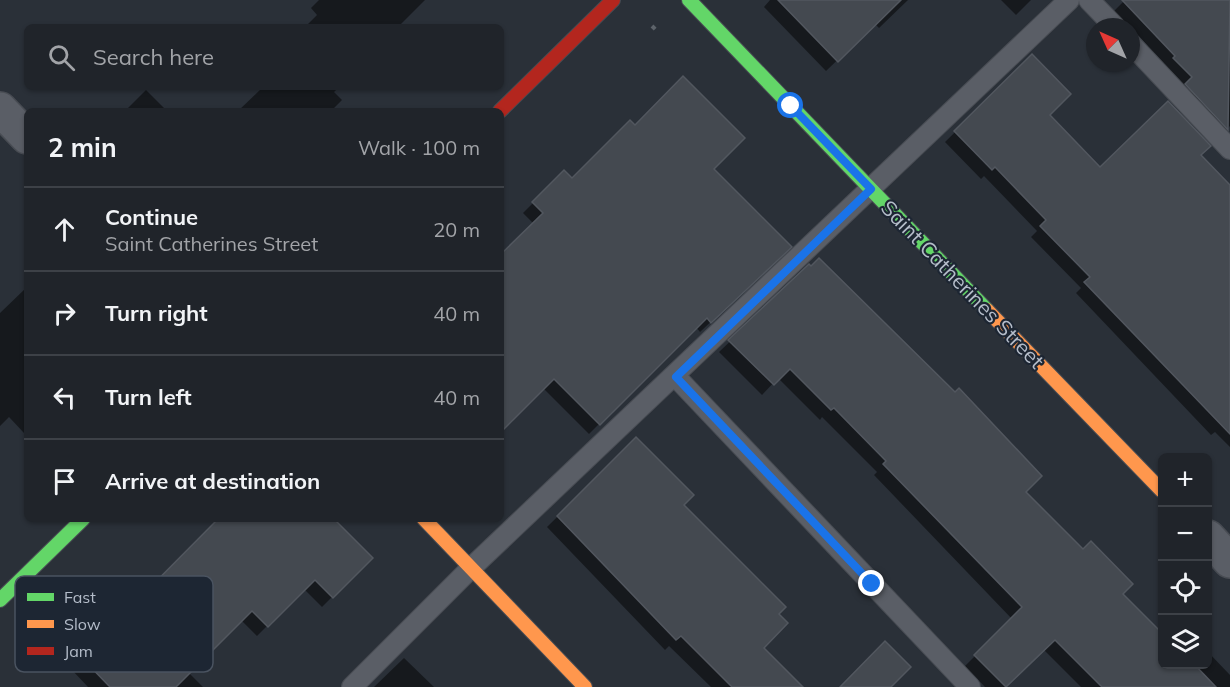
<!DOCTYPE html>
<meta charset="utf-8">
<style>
:root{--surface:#20242a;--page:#282c32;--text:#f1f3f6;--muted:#a2a4a8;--line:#3d4147}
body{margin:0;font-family:Mulish,sans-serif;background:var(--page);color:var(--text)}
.controls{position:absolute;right:18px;bottom:18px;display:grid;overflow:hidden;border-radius:9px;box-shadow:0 2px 4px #0004}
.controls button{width:54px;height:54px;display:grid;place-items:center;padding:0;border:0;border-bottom:2px solid var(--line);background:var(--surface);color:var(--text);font:30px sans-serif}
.compass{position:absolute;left:1086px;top:18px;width:54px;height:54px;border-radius:50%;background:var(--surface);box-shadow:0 2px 4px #0004;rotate:315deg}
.stop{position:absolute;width:18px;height:18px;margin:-14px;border:4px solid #1a73e8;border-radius:50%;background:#fff}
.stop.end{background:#1a73e8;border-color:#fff;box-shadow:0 2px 6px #0008}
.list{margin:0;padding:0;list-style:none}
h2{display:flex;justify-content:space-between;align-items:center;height:78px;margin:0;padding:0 24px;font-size:26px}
h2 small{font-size:20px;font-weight:400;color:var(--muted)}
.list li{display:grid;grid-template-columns:39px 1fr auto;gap:18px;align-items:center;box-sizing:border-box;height:84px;padding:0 24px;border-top:2px solid var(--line)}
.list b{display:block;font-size:22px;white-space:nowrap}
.list p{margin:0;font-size:20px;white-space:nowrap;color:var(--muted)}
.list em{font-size:20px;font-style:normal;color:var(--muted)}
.icon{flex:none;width:33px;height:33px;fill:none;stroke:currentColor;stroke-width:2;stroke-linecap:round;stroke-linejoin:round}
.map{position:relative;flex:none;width:1230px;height:687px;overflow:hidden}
.search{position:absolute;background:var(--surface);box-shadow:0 2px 4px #0004;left:24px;top:24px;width:480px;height:66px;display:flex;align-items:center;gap:15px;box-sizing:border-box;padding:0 21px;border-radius:9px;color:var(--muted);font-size:22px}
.panel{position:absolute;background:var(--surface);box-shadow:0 2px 4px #0004;left:24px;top:108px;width:480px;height:414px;border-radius:9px}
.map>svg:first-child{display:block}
</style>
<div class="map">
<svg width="1230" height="687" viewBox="0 0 1230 687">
<rect width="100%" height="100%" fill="#2a3038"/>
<g fill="#0007">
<path d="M 319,0 L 425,0 L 398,27 L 305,27 L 317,15 L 311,8 Z"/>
<path d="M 770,0 L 908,0 L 879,28 L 875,24 L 826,71 L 764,7 Z"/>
<path d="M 1001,0 L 1031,0 L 1016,15 Z"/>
<path d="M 1125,0 L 1230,0 L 1230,126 L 1217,139 L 1164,69 L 1166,67 L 1131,27 L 1113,12 Z"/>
<path d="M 1032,56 L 1048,115 L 1100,169 L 1199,156 L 1230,188 L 1230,447 L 1215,432 L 1211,435 L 1076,293 L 1081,288 L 1031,237 L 1037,231 L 984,176 L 981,179 L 945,142 Z"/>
<path d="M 263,87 L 339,87 L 334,92 L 342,100 L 331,111 L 238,111 Z"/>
<path d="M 146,90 L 167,111 L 125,111 Z"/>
<path d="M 712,169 L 780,257 L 700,332 L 696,327 L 589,434 L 543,388 L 501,430 L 501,256 L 534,224 L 523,213 L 564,172 L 572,180 Z"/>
<path d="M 809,266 L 1162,635 L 1162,664 L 1208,664 L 1208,652 L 1230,675 L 1230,687 L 1081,687 L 1043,649 L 1005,687 L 985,687 L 965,666 L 1012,619 L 874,475 L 877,472 L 822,417 L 820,420 L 778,378 L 762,395 L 719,352 Z"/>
<path d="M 27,287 L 27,429 L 24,433 L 9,417 L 0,426 L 0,313 Z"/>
<path d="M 636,439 L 682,505 L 777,614 L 761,648 L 801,687 L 711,687 L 669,646 L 665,650 L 547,527 Z"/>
<path d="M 220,519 L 332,519 L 371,558 L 322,607 L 304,589 L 257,636 L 241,620 L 188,672 L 203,687 L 88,687 L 71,669 Z"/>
<path d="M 404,658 L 434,687 L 374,687 Z"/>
</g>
<g fill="#444950" stroke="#52575f" stroke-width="1.5">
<path d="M 778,0 L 901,0 L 838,62 Z"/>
<path d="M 1122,0 L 1230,0 L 1228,130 L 1185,84 L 1192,77 L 1173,58 L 1175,56 Z"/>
<path d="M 1032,54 L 1071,94 L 1050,115 L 1100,167 L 1168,101 L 1211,146 L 1201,155 L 1230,185 L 1230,434 L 1084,282 L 1090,277 L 1040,226 L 1046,220 L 995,167 L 992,170 L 954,131 Z"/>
<path d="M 683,76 L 745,138 L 714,169 L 792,247 L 711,323 L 707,318 L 600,425 L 554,379 L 501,432 L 501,254 L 543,213 L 532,202 L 564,170 L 572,178 L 630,120 L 635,125 Z"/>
<path d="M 819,258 L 955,392 L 959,388 L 1042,476 L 1026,492 L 1083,549 L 1091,541 L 1133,584 L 1123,594 L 1162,633 L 1162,664 L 1194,664 L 1216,687 L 1102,687 L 1055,640 L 1006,687 L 974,655 L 1022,607 L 883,464 L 886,461 L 834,408 L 831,410 L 790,369 L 774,385 L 728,340 L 809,264 L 811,266 Z"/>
<path d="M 636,437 L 694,495 L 684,505 L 786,607 L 779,614 L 788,623 L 764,648 L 803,687 L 732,687 L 681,636 L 676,640 L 557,516 Z"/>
<path d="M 218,519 L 334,519 L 373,558 L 333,598 L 315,580 L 268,627 L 252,611 L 176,687 L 110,687 L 81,657 Z"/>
<path d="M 885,641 L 911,667 L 891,687 L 840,687 Z"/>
</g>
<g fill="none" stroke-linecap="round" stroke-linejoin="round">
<g stroke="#484c53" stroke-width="22">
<g id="lane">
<path d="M 1089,0 L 1115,27"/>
<path d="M 1131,44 L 1230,149"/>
<path d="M 676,377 L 970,687"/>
<path d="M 352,687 L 471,568 L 1069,0"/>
</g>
</g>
<g stroke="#484c53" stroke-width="36">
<g id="street">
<path d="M 0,109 L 27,137"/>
<path d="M 1208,537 L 1230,561"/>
</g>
</g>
<g stroke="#484c53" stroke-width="16">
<g id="fast">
<path d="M 689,0 L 987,310"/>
<path d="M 0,600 L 83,519"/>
</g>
</g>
<g stroke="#484c53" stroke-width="16">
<g id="slow">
<path d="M 987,310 L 1162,491"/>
<path d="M 424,519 L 585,687"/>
</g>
</g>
<g stroke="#484c53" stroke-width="16">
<path id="jam" d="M 500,111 L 613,0"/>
</g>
<path stroke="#5d636a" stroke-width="4" stroke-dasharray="4.5 4.5" stroke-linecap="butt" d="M 652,26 L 657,31"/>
<use href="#lane" stroke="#5a5e66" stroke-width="20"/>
<use href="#street" stroke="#5a5e66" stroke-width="33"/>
<use href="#fast" stroke="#63d668" stroke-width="14"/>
<use href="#slow" stroke="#ff974d" stroke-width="14"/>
<use href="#jam" stroke="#b3261e" stroke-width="14"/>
</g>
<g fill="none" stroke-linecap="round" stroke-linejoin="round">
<path stroke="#1a73e8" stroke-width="8" d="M 791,106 L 871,189 L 676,377 L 872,584"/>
</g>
<g text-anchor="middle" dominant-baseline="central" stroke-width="4.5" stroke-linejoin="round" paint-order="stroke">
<g font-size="21" fill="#b4bcc9" stroke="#1d2633">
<text transform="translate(963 284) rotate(46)">Saint Catherines Street</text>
</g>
</g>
<rect x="15" y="576" width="198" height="96" rx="9" fill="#1d2633" stroke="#4a5360" stroke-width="1.5"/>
<rect x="27" y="593" width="27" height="8" fill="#63d668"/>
<rect x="27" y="620" width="27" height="8" fill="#ff974d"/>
<rect x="27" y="647" width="27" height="8" fill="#b3261e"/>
<g font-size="16" fill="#b4bcc9">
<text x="64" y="603">Fast</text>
<text x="64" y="630">Slow</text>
<text x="64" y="657">Jam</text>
</g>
</svg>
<div class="controls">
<button>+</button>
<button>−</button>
<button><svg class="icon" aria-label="locate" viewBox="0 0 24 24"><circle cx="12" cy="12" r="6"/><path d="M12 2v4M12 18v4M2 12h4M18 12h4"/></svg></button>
<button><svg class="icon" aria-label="layers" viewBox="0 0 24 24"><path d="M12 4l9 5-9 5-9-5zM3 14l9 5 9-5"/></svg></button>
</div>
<svg class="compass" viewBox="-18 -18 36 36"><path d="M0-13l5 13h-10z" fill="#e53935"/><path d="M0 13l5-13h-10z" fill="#a2a4a8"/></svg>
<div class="stop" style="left:791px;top:106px"></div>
<div class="stop end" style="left:872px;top:584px"></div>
<div class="search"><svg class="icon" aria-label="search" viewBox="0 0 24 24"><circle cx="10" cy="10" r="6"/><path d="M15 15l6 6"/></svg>Search here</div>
<section class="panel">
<h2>2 min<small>Walk · 100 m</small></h2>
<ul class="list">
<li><svg class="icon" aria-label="ahead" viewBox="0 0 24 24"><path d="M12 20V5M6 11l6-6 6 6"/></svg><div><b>Continue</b><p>Saint Catherines Street</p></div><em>20 m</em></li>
<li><svg class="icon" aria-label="right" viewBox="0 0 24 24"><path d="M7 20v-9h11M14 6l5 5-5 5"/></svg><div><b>Turn right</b></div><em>40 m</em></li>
<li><svg class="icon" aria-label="left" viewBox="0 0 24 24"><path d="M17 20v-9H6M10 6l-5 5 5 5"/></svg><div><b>Turn left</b></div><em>40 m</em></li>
<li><svg class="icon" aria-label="arrive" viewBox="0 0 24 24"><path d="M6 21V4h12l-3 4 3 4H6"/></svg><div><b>Arrive at destination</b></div></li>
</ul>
</section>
</div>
